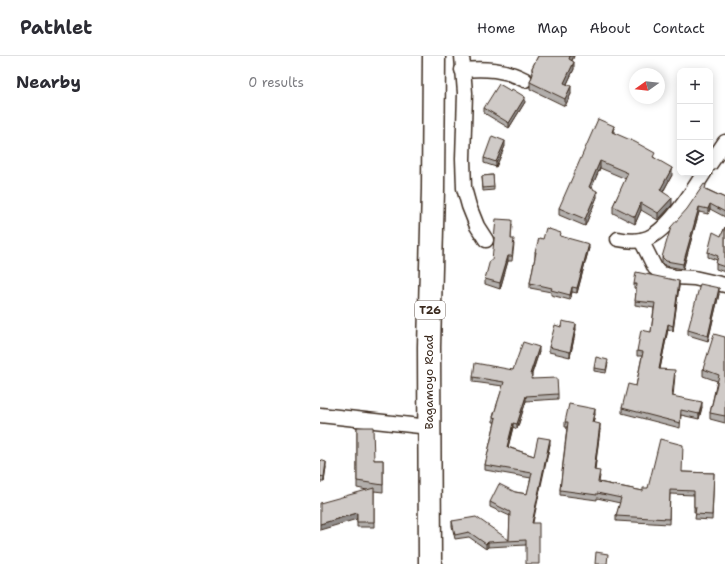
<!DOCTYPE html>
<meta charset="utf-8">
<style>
:root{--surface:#fff;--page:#f2f2f3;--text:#2b2b33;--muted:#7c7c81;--line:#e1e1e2}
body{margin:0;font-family:"Shantell Sans",sans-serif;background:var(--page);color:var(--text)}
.controls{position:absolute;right:12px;top:12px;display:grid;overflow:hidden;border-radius:8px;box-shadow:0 2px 10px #0003}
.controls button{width:36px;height:36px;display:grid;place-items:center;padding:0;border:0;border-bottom:1px solid var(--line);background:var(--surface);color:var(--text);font:20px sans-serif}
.compass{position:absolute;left:309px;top:12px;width:36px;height:36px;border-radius:50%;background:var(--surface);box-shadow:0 2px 10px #0003;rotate:255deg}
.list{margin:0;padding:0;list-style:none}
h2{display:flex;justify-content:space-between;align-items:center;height:52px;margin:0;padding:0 16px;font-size:17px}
h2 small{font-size:13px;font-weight:400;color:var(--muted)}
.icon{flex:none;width:22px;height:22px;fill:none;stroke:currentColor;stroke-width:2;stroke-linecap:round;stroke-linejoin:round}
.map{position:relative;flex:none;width:405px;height:508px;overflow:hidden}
header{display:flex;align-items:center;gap:24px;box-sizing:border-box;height:56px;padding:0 20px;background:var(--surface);border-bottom:1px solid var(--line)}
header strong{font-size:19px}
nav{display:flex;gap:22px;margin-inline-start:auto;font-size:14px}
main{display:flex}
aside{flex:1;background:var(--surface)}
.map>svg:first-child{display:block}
</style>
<header>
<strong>Pathlet</strong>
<nav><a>Home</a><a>Map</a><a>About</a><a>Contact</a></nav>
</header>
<main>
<aside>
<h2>Nearby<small>0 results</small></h2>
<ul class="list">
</ul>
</aside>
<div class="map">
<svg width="405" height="508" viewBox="0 0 405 508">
<rect width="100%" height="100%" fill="#fff"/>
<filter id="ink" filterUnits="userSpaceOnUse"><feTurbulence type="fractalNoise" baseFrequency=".025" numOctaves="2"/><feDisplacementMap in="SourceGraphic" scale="8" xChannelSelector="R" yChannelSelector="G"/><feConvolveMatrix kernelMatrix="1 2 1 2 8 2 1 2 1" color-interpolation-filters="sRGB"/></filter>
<g filter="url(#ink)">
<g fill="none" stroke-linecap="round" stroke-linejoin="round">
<g stroke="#3b2a1e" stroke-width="17">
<g id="street">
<path d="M 142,0 L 145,37 L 143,103 L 144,132 L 149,150 L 157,170 L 166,184"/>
<path d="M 142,14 C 165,12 185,13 205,24"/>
<path d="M 390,108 L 405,86"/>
<path d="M 298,183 C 308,185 319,186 328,182 C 349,173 372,136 384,117"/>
<path d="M 321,184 L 335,212 L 342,218 L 355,221 L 374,222 L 405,229"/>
<path d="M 0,359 L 109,371"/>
</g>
</g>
<g stroke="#3b2a1e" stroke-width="25">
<path id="highway" d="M 110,508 L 109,291 L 113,133 L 114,0"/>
</g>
<use href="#street" stroke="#fff" stroke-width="14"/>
<use href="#highway" stroke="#fff" stroke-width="22"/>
</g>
<g fill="#b2aeab" stroke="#3b2a1e">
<path d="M 218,0 L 254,0 L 252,5 L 254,13 L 247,28 L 251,38 L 245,50 L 210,33 L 210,26 L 212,20 L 212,12 Z"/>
<path d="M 205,46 L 189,72 L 164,57 L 164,52 Z"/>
<path d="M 294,77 L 335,102 L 352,119 L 343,136 L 352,149 L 338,164 L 321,154 L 315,168 L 293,157 L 293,150 L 306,123 L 280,112 L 271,132 L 277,141 L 265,170 L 239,159 L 239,152 Z"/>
<path d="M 185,90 L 176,111 L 164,107 L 164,102 Z"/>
<path d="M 173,119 L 174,134 L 163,135 L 162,120 Z"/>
<path d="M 386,133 L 405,142 L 405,161 L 390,153 L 388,158 L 379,156 L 363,213 L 346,210 L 342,207 L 342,201 Z"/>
<path d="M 192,169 L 191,183 L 194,188 L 192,205 L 188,205 L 180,233 L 165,228 L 165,223 L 172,204 Z"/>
<path d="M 405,171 L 405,216 L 396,213 L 396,208 L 397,204 L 388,201 L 388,196 L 401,180 Z"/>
<path d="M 241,180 L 269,192 L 257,237 L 252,236 L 250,244 L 231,239 L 231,236 L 210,232 L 210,227 L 215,201 L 215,196 L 223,183 Z"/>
<path d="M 314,228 L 359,230 L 353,275 L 348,273 L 340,313 L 355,319 L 353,341 L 382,351 L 379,363 L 361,359 L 360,372 L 302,357 L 302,352 L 316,330 L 322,300 L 317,300 L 317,295 L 331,276 L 334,252 L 315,249 L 316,233 L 314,232 Z"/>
<path d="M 399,238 L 388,285 L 368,279 L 368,274 Z"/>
<path d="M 241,271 L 256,273 L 250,301 L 229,296 L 229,291 Z"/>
<path d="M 405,281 L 405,367 L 390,363 L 390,357 L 397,325 L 383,320 L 383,313 Z"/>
<path d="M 219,296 L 212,318 L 212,323 L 238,338 L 238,343 L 206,345 L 197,373 L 193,371 L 188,391 L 214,400 L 230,388 L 206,489 L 168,491 L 166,493 L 149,481 L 135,483 L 132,470 L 132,465 L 189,484 L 190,460 L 170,451 L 170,446 L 195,436 L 207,438 L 211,422 L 165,414 L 165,409 L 175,366 L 173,366 L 173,361 L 183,330 L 153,326 L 153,321 L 193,314 Z"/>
<path d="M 288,307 L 286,317 L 274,315 L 274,312 Z"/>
<path d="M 275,358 L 273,367 L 280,373 L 275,414 L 280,420 L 279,426 L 323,435 L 328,432 L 362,416 L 394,417 L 392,464 L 375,463 L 376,456 L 374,456 L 374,439 L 350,438 L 349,468 L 296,465 L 296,460 L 300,447 L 277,442 L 277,444 L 240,439 L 240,434 L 247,371 L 245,371 L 245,366 Z"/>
<path d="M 37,371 L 54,404 L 63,404 L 63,436 L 54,435 L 54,471 L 37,471 L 37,463 L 47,434 L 37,432 Z"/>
<path d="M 0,404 L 6,411 L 4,426 L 0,426 Z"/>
</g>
<g fill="#918d8b" stroke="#3b2a1e">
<path d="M 250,0 L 254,0 L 249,10 L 249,3 Z"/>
<path d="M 254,6 L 254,13 L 244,34 L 244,27 Z"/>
<path d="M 251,30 L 251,38 L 245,50 L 245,43 Z"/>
<path d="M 205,41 L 205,46 L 189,72 L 189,67 Z"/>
<path d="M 294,70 L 294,77 L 292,76 Z"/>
<path d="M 185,85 L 185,90 L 176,111 L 176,106 Z"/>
<path d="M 280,105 L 280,112 L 269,138 L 269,131 Z"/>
<path d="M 352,112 L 352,119 L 340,141 L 340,134 Z"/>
<path d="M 277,135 L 277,141 L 265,170 L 265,163 Z"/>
<path d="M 352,142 L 352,149 L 338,164 L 338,157 Z"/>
<path d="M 321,147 L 321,154 L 315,168 L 315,161 Z"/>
<path d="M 390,148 L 390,153 L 388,158 L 388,153 Z"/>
<path d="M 379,151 L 379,156 L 363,213 L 363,208 Z"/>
<path d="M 269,188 L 269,192 L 257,237 L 257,232 Z"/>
<path d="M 188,200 L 188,205 L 180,233 L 180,227 Z"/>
<path d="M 359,225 L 359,230 L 353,275 L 353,270 Z"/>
<path d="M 252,231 L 252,236 L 250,244 L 250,239 Z"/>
<path d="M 399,232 L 399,238 L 388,285 L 388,280 Z"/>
<path d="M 256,268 L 256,273 L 250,301 L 250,296 Z"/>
<path d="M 348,268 L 348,273 L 339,317 L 339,313 Z"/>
<path d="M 219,291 L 219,296 L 210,322 L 210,318 Z"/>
<path d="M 206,340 L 206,345 L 197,373 L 197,368 Z"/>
<path d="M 382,346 L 382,351 L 379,363 L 379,358 Z"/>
<path d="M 275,353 L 275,358 L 272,371 L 272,366 Z"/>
<path d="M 193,367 L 193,371 L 187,395 L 187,391 Z"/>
<path d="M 280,368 L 280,373 L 274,419 L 274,414 Z"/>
<path d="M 230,383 L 230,388 L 212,471 L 212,467 Z"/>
<path d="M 6,406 L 6,411 L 4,426 L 4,421 Z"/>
<path d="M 37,457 L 37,463 L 0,474 L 0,468 Z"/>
<path d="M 168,486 L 168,491 L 166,493 L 166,488 Z"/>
</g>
<g fill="#cfcac7" stroke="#3b2a1e">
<path d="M 218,0 L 250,0 L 249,3 L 254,6 L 244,27 L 251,30 L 245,43 L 210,26 L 213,18 L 212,12 Z"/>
<path d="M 179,28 L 191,35 L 192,33 L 205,41 L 189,67 L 164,52 Z"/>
<path d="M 278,63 L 294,70 L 292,76 L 315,86 L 335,97 L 333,101 L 352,112 L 340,134 L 352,142 L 338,157 L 321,147 L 315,161 L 293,150 L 308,117 L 280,105 L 269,131 L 277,135 L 265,163 L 239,152 Z"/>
<path d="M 172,80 L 185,85 L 176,106 L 164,102 Z"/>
<path d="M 173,119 L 174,131 L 163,132 L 162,120 Z"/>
<path d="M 384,128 L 386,129 L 385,133 L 405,142 L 405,156 L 390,148 L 388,153 L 379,151 L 363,208 L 346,205 L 342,201 L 351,171 L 367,153 Z"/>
<path d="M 176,163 L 192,164 L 191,183 L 194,183 L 192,200 L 188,200 L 180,227 L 165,223 L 170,204 L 172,204 Z"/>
<path d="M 405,171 L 405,211 L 396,208 L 398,200 L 388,196 L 393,176 L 401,180 Z"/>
<path d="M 226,172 L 241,177 L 240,180 L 269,188 L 257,232 L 252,231 L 250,239 L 231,234 L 232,232 L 210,227 L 216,196 L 215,196 L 219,182 L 223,183 Z"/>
<path d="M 316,216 L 359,225 L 353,270 L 348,268 L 339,313 L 355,314 L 352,340 L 382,346 L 379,358 L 361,354 L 360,367 L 302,352 L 308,328 L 316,330 L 323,296 L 317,295 L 321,274 L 331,276 L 335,247 L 315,245 L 317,228 L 314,228 Z"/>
<path d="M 380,228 L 399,232 L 388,280 L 368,274 Z"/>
<path d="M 242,265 L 256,268 L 250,296 L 229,291 L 235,269 L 241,271 Z"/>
<path d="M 394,278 L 405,281 L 405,360 L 390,357 L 399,319 L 383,313 Z"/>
<path d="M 203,286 L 219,291 L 210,318 L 212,318 L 211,323 L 237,322 L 238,338 L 206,340 L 197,368 L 193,367 L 187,391 L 214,400 L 218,381 L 230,383 L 212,467 L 219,467 L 219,508 L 206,508 L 206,484 L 168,486 L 166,488 L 149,476 L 135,479 L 132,465 L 156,461 L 189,484 L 190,456 L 170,446 L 179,428 L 195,436 L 207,438 L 212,417 L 165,409 L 176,362 L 173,361 L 184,326 L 153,321 L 155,307 L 193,314 Z"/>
<path d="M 276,301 L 288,304 L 286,314 L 274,312 Z"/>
<path d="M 249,348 L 275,353 L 272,366 L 280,368 L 274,414 L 280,415 L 278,426 L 323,435 L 323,432 L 328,432 L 340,383 L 363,389 L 362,416 L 394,417 L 392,459 L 375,458 L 376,451 L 374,451 L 374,435 L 350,434 L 349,463 L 296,460 L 301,442 L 277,437 L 277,439 L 240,434 L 248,366 L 245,366 Z"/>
<path d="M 37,371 L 53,371 L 54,404 L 63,404 L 63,429 L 37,425 Z"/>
<path d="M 0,404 L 6,406 L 4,421 L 0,420 Z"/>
<path d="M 54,432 L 54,466 L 37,466 L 37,457 L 0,468 L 0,447 Z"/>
<path d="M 276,496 L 288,498 L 287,508 L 275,508 Z"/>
</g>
</g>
<g text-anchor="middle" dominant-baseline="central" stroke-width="3.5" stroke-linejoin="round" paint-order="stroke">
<rect fill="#fff" stroke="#766a62" stroke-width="1" x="95" y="245" width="30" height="18" rx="3"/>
<g font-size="11" font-weight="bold" fill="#3b2a1e">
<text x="110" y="254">T26</text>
</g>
<g font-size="12" fill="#3b2a1e" stroke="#fff">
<text transform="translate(109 326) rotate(-90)">Bagamoyo Road</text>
</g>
</g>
</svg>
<div class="controls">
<button>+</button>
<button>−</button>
<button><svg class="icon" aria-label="layers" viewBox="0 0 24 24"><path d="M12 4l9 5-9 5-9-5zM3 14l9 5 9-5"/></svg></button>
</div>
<svg class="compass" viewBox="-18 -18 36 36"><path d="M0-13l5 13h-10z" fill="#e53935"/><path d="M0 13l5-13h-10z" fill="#7c7c81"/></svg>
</div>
</main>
